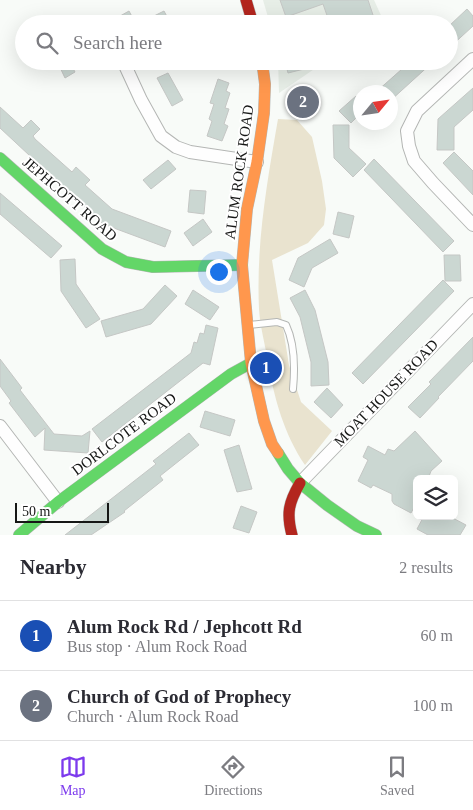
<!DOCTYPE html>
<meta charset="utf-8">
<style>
:root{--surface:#fff;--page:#f7f7f7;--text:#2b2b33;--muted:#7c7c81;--line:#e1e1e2;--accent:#7c3aed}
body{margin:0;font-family:"Times New Roman",serif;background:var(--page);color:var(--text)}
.controls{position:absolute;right:15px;bottom:15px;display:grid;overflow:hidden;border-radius:8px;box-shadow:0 5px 20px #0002}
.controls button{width:45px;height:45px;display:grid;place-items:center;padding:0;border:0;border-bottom:1px solid var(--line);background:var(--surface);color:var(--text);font:25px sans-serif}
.compass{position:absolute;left:353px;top:85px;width:45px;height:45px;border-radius:50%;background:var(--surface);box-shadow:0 5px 20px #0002;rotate:61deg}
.scale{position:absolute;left:15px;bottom:12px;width:94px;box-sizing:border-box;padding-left:5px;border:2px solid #161716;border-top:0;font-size:14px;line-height:18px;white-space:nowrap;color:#161716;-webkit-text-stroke:4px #fff;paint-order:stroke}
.you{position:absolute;left:218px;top:271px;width:18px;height:18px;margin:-12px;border:4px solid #fff;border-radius:50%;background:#1a73e8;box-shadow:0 0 0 8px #1a73e833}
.badge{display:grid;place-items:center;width:32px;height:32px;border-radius:50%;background:var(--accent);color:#fff;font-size:16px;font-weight:700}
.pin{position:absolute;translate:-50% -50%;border:2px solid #fff;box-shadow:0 1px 5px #0006}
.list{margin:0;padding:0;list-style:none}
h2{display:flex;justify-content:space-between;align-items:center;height:65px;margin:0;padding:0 20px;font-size:21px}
h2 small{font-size:16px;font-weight:400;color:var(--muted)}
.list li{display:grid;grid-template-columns:32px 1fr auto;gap:15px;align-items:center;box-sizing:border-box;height:70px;padding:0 20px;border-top:1px solid var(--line)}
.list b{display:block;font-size:19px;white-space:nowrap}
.list p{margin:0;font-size:16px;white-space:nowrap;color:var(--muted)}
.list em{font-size:16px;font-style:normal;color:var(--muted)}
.icon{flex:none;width:28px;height:28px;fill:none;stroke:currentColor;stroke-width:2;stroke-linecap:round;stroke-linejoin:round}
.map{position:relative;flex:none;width:473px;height:535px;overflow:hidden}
.search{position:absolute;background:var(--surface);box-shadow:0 5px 20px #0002;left:15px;right:15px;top:15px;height:55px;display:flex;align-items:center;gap:12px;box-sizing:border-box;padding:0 18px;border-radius:28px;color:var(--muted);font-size:19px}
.sheet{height:205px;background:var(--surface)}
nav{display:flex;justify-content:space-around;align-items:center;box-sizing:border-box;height:70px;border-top:1px solid var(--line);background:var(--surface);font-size:14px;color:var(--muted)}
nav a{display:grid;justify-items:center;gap:2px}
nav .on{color:var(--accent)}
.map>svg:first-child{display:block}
</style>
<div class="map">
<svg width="473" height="535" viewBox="0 0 473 535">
<rect width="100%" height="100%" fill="#f8fbf8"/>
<g fill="#e7eee7">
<path d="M 263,0 L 374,0 L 384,22 L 381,24 L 270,24 Z"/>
<path d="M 278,61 L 326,61 L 279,93 Z"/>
</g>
<path fill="#e9e3cf" d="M 278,119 L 297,120 L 312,137 L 322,181 L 326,209 L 324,225 L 308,243 L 272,260 L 289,365 L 301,402 L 332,431 L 305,465 C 284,434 274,398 268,362 C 265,344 260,326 259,309 C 256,243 267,183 278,119 Z"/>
<g fill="#cbd7d2" stroke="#c5c7c5">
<path d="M 280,0 L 368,0 L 376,24 L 330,24 L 323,4 L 286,17 Z"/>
<path d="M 467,9 L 473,16 L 473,26 L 449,48 L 449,26 Z"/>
<path d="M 129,11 L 136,24 L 106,24 Z"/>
<path d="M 164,11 L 171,24 L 138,24 Z"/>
<path d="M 57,61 L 69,61 L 75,72 L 65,78 Z"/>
<path d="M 285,61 L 319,61 L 320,65 L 288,73 Z"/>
<path d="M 411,61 L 434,61 L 390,101 L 390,92 L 376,92 Z"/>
<path d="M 168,73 L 183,100 L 172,106 L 157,78 Z"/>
<path d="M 218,79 L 229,83 L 226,91 L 230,93 L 225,108 L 229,109 L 224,124 L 228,126 L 222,141 L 207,136 L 212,121 L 209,119 L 214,104 L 210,103 Z"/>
<path d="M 473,88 L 473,110 L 454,127 L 454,150 L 437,150 L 438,119 Z"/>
<path d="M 288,94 L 317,94 L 317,109 L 289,109 Z"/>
<path d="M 356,96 L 360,101 L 360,114 L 351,123 L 339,111 Z"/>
<path d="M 0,107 L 23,128 L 31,120 L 40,129 L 33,136 L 35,139 L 72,172 L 76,167 L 90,180 L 85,185 L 112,209 L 171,231 L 165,247 L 103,224 L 0,128 Z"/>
<path d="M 333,125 L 349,125 L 349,148 L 366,164 L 353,177 L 334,158 Z"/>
<path d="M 454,152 L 473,171 L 473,195 L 443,163 Z"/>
<path d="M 374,159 L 454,241 L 443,252 L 364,170 Z"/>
<path d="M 168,160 L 176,169 L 151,189 L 143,180 Z"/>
<path d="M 190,190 L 206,191 L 204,214 L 188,212 Z"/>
<path d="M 0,193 L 62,246 L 51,258 L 0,214 Z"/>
<path d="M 338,212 L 354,216 L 349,238 L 333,234 Z"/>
<path d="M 203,219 L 212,232 L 193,246 L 184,233 Z"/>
<path d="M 330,239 L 338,253 L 312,268 L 304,287 L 289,280 L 298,258 Z"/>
<path d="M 444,255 L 460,255 L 461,281 L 445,281 Z"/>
<path d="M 75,259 L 76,284 L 100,319 L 86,328 L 61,291 L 60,260 Z"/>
<path d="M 443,280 L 454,291 L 363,384 L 352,373 Z"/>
<path d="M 165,285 L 177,296 L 151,324 L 106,337 L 101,321 L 143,309 Z"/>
<path d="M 193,290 L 219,307 L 210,320 L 185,304 Z"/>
<path d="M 305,290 L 315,310 L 328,362 L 329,385 L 311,386 L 311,362 L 300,317 L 290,298 Z"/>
<path d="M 206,325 L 218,328 L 210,365 L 203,363 L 102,442 L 92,429 L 191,353 L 194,342 L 197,343 L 200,333 L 204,334 Z"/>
<path d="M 473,337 L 473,361 L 438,397 L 439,398 L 420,418 L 408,407 L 431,384 L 429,382 Z"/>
<path d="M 0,359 L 22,388 L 20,390 L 54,434 L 82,436 L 90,431 L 88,453 L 44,450 L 45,428 L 35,437 L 9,403 L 11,401 L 0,386 Z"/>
<path d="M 327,388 L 343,405 L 331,418 L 314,402 Z"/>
<path d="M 205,411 L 235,420 L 230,436 L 200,427 Z"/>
<path d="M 415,431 L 442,461 L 431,471 L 428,479 L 417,479 L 417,502 L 411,513 L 394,504 L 392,501 L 392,494 L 373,485 L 371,488 L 358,481 L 368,460 L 363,457 L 368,446 L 385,455 L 388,449 L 394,451 Z"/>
<path d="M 189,433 L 199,445 L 160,476 L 163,480 L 124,511 L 125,512 L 91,535 L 65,535 L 156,464 L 153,461 Z"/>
<path d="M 239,445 L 252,489 L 237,492 L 224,450 Z"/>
<path d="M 241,506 L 257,512 L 249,533 L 233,528 Z"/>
<path d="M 424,516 L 449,516 L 466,525 L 460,535 L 428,535 L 417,529 Z"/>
</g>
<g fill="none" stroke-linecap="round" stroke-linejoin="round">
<g stroke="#b4b6b4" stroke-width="8">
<path id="lane" d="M 249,325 L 277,322 L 286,325 C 295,344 295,368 293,389"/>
</g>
<g stroke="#b4b6b4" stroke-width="14">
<g id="street">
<path d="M 473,59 L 417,111 L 407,131 L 409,146 L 414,161 L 433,183 L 473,225"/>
<path d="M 123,61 L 141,100 L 161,136 L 176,147 L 190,152 L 257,162"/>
<path d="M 0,426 L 58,502"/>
<path d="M 300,483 L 473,304"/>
</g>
</g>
<g stroke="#b4b6b4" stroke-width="12">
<g id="fast">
<path d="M 0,158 L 102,249 L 126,262 L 153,267 L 242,265"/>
<path d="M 278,453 L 288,469 L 300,483 L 327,505 L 357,526 L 376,535"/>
<path d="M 19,535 L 58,502 L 231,374 L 251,363"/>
</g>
</g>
<g stroke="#b4b6b4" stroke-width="12">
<path id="slow" d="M 262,61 L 265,84 L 264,113 L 257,162 L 247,209 L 242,265 L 251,363 L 264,421 L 272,444 L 278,453"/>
</g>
<g stroke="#b4b6b4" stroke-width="12">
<g id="jam">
<path d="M 246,0 L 253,24"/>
<path d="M 292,535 C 286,513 289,502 300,483"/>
</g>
</g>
<use href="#lane" stroke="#fefefe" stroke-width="6"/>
<use href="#street" stroke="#fefefe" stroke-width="12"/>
<use href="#fast" stroke="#63d668" stroke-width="11"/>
<use href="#slow" stroke="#ff974d" stroke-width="11"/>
<use href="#jam" stroke="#b3261e" stroke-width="11"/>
</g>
<g text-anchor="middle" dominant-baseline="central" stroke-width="4" stroke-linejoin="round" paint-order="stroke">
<g font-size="15" fill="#161716" stroke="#fff">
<text transform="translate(239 172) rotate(-82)">ALUM ROCK ROAD</text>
<text transform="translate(70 199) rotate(41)">JEPHCOTT ROAD</text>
<text transform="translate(386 393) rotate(-46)">MOAT HOUSE ROAD</text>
<text transform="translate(124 434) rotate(-37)">DORLCOTE ROAD</text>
</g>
</g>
</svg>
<div class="controls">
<button><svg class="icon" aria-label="layers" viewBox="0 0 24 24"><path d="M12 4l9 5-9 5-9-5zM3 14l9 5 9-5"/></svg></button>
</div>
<svg class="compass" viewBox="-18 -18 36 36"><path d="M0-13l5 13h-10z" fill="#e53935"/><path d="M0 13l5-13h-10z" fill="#7c7c81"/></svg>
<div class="scale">50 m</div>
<div class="you"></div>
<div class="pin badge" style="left:266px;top:368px;background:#1a4fb4">1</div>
<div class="pin badge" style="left:303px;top:102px;background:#6b7280">2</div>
<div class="search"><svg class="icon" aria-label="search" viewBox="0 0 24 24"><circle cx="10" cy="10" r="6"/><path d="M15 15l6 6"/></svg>Search here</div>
</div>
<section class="sheet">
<h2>Nearby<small>2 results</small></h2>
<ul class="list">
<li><span class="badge" style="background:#1a4fb4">1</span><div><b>Alum Rock Rd / Jephcott Rd</b><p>Bus stop · Alum Rock Road</p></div><em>60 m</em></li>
<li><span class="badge" style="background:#6b7280">2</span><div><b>Church of God of Prophecy</b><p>Church · Alum Rock Road</p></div><em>100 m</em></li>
</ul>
</section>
<nav>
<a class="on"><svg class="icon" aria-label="map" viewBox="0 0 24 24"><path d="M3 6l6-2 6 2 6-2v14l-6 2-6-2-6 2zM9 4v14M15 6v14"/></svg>Map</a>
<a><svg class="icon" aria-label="directions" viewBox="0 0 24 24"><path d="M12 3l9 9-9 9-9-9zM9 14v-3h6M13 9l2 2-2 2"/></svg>Directions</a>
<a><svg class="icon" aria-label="saved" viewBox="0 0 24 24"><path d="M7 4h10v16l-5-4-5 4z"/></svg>Saved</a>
</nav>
